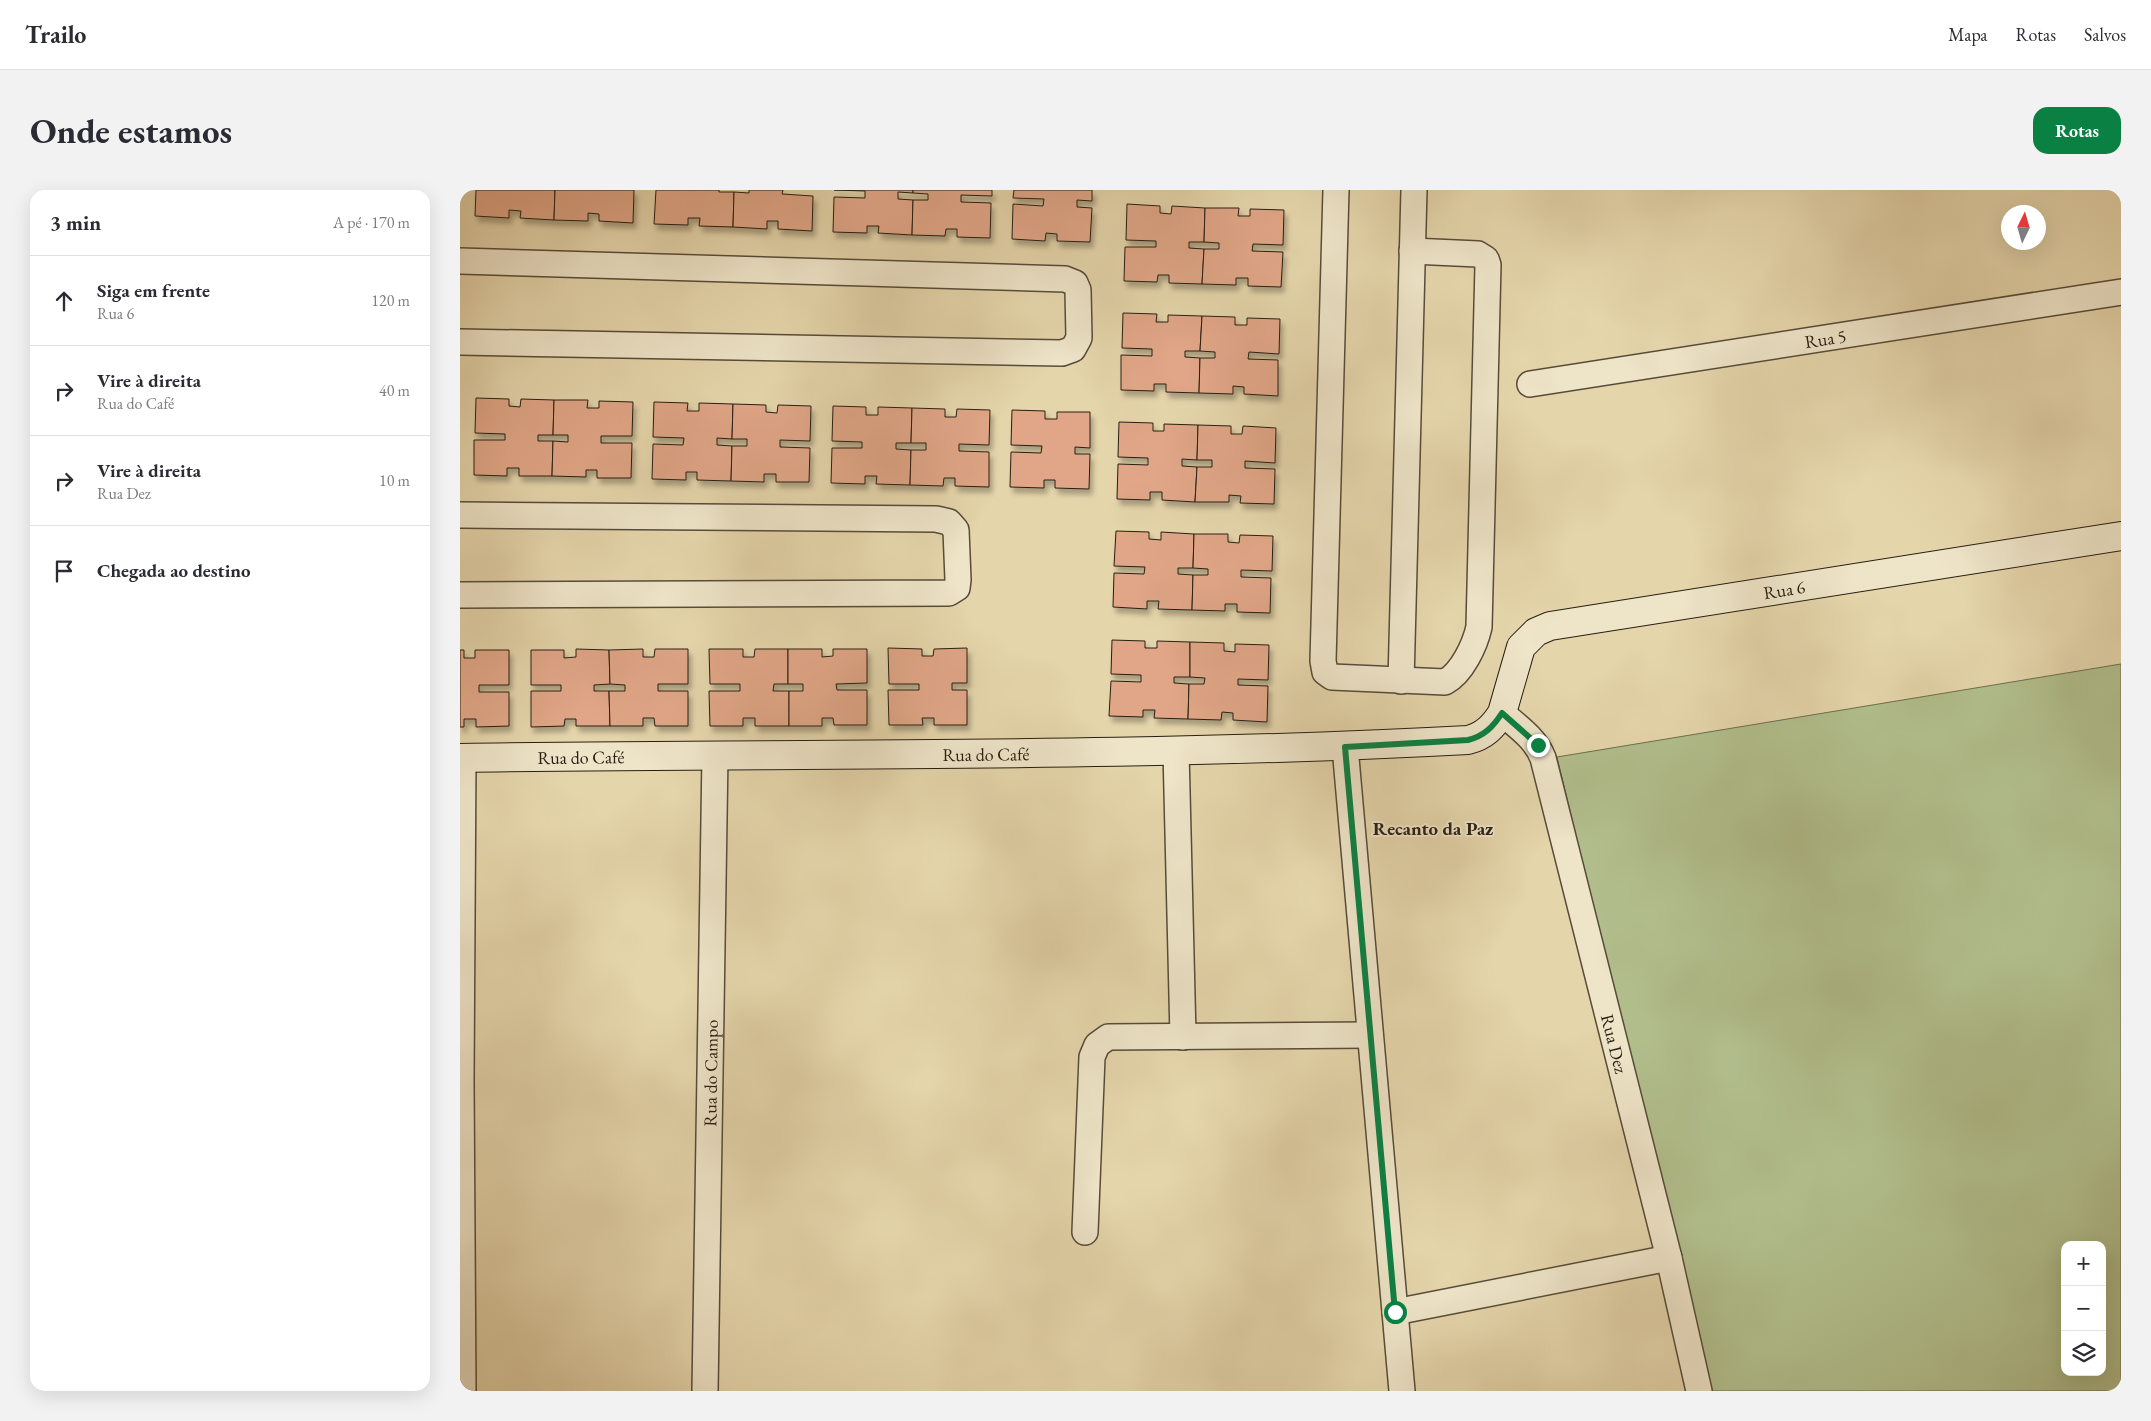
<!DOCTYPE html>
<html lang="pt">
<meta charset="utf-8">
<style>
:root{--surface:#fff;--page:#f2f2f3;--text:#2b2b33;--muted:#7c7c81;--line:#e1e1e2;--accent:#0b8043}
body{margin:0;font-family:"EB Garamond",serif;background:var(--page);color:var(--text)}
.controls{position:absolute;right:15px;bottom:15px;display:grid;overflow:hidden;border-radius:10px;box-shadow:0 5px 20px #0002}
.controls button{width:45px;height:45px;display:grid;place-items:center;padding:0;border:0;border-bottom:1px solid var(--line);background:var(--surface);color:var(--text);font:25px sans-serif}
.compass{position:absolute;left:1541px;top:15px;width:45px;height:45px;border-radius:50%;background:var(--surface);box-shadow:0 5px 20px #0002;rotate:5deg}
.stop{position:absolute;width:15px;height:15px;margin:-11px;border:4px solid #0b8043;border-radius:50%;background:#fff}
.stop.end{background:#0b8043;border-color:#fff;box-shadow:0 1px 5px #0008}
.list{margin:0;padding:0;list-style:none}
h2{display:flex;justify-content:space-between;align-items:center;height:65px;margin:0;padding:0 20px;font-size:21px}
h2 small{font-size:16px;font-weight:400;color:var(--muted)}
.list li{display:grid;grid-template-columns:32px 1fr auto;gap:15px;align-items:center;box-sizing:border-box;height:90px;padding:0 20px;border-top:1px solid var(--line)}
.list b{display:block;font-size:19px;white-space:nowrap}
.list p{margin:0;font-size:16px;white-space:nowrap;color:var(--muted)}
.list em{font-size:16px;font-style:normal;color:var(--muted)}
.icon{flex:none;width:28px;height:28px;fill:none;stroke:currentColor;stroke-width:2;stroke-linecap:round;stroke-linejoin:round}
.map{position:relative;flex:none;width:1661px;height:1201px;overflow:hidden;border-radius:15px}
header{display:flex;align-items:center;gap:30px;box-sizing:border-box;height:70px;padding:0 25px;background:var(--surface);border-bottom:1px solid var(--line)}
header strong{font-size:24px}
nav{display:flex;gap:28px;margin-inline-start:auto;font-size:18px}
.intro{display:flex;align-items:center;justify-content:space-between;box-sizing:border-box;height:120px;padding:0 30px}
h1{margin:0;font-size:35px}
.button{padding:12px 22px;border-radius:15px;background:var(--accent);color:#fff;font-size:18px;font-weight:700}
main{display:flex;gap:30px;padding:0 30px}
aside{flex:1;background:var(--surface);border-radius:15px;box-shadow:0 5px 20px #0002}
.map>svg:first-child{display:block}
</style>
<header>
<strong>Trailo</strong>
<nav><a>Mapa</a><a>Rotas</a><a>Salvos</a></nav>
</header>
<div class="intro"><h1>Onde estamos</h1><a class="button">Rotas</a></div>
<main>
<aside>
<h2>3 min<small>A pé · 170 m</small></h2>
<ul class="list">
<li><svg class="icon" aria-label="ahead" viewBox="0 0 24 24"><path d="M12 20V5M6 11l6-6 6 6"/></svg><div><b>Siga em frente</b><p>Rua 6</p></div><em>120 m</em></li>
<li><svg class="icon" aria-label="right" viewBox="0 0 24 24"><path d="M7 20v-9h11M14 6l5 5-5 5"/></svg><div><b>Vire à direita</b><p>Rua do Café</p></div><em>40 m</em></li>
<li><svg class="icon" aria-label="right" viewBox="0 0 24 24"><path d="M7 20v-9h11M14 6l5 5-5 5"/></svg><div><b>Vire à direita</b><p>Rua Dez</p></div><em>10 m</em></li>
<li><svg class="icon" aria-label="arrive" viewBox="0 0 24 24"><path d="M6 21V4h12l-3 4 3 4H6"/></svg><div><b>Chegada ao destino</b></div></li>
</ul>
</aside>
<div class="map">
<svg width="1661" height="1201" viewBox="0 0 1661 1201">
<defs>
<filter id="shadow"><feDropShadow dx="3" dy="5.5" stdDeviation="2.5" flood-color="#0004"/></filter>
</defs>
<rect width="100%" height="100%" fill="#e5d5ab"/>
<filter id="stains"><feTurbulence type="fractalNoise" baseFrequency=".004" numOctaves="4"/><feColorMatrix values="0 0 0 0 .2 0 0 0 0 .09 0 0 0 0 .02 0 0 0 .5 -.17"/></filter>
<radialGradient id="worn" r=".72"><stop offset=".6" stop-color="#630" stop-opacity="0"/><stop offset="1" stop-color="#630" stop-opacity=".3"/></radialGradient>
<path fill="#b1be8c" stroke="#6c6e50" fill-rule="evenodd" d="M 1661,474 L 1661,1201 L 1249,1201 L 1097,567 ZM 1605,1055 L 1642,1055 L 1642,1182 L 1605,1182 Z"/>
<g fill="#e0a687" stroke="#281e13" filter="url(#shadow)">
<path d="M 16,0 L 95,0 L 94,30 L 60,28 L 61,21 L 49,20 L 49,28 L 15,26 Z"/>
<path d="M 95,0 L 174,0 L 173,33 L 139,31 L 139,24 L 128,23 L 128,31 L 94,30 Z"/>
<path d="M 196,0 L 259,0 L 259,2 L 274,2 L 273,37 L 239,36 L 240,28 L 228,28 L 228,35 L 194,34 Z"/>
<path d="M 289,0 L 323,0 L 322,4 L 353,6 L 352,41 L 318,39 L 318,31 L 307,31 L 307,39 L 273,37 L 274,2 L 289,3 Z"/>
<path d="M 374,0 L 453,0 L 453,3 L 438,2 L 438,9 L 453,10 L 452,45 L 418,43 L 419,36 L 407,36 L 407,43 L 373,42 L 374,7 L 405,8 L 405,1 Z"/>
<path d="M 453,0 L 532,0 L 532,6 L 501,5 L 501,12 L 531,13 L 530,48 L 497,47 L 497,39 L 486,39 L 485,46 L 452,45 L 453,10 L 468,10 L 468,4 L 453,3 Z"/>
<path d="M 554,0 L 632,0 L 632,11 L 617,10 L 617,17 L 632,18 L 630,52 L 597,51 L 597,44 L 586,43 L 585,51 L 552,49 L 553,14 L 583,16 L 584,9 L 553,8 Z"/>
<path d="M 667,14 L 700,16 L 700,23 L 711,24 L 712,16 L 745,18 L 744,52 L 729,52 L 729,58 L 744,59 L 742,94 L 709,93 L 709,85 L 698,85 L 697,92 L 664,91 L 665,57 L 696,57 L 696,51 L 666,50 Z"/>
<path d="M 745,18 L 779,18 L 778,26 L 790,26 L 790,19 L 824,20 L 823,55 L 793,54 L 792,61 L 823,62 L 821,97 L 788,96 L 788,88 L 776,88 L 776,95 L 742,94 L 744,59 L 759,59 L 759,53 L 744,52 Z"/>
<path d="M 663,123 L 697,124 L 696,132 L 708,132 L 708,125 L 742,126 L 740,161 L 725,161 L 725,167 L 740,168 L 739,203 L 706,202 L 706,194 L 694,194 L 694,201 L 661,200 L 661,165 L 692,166 L 692,159 L 662,158 Z"/>
<path d="M 742,126 L 775,127 L 775,135 L 787,135 L 787,128 L 820,129 L 819,164 L 789,162 L 788,169 L 818,170 L 818,206 L 784,204 L 784,197 L 773,196 L 773,204 L 739,203 L 740,168 L 755,168 L 755,162 L 740,161 Z"/>
<path d="M 16,208 L 49,209 L 49,216 L 60,217 L 61,209 L 94,210 L 93,245 L 78,245 L 78,251 L 93,251 L 92,286 L 59,286 L 59,278 L 47,278 L 47,286 L 14,285 L 14,250 L 45,250 L 45,244 L 15,243 Z"/>
<path d="M 94,210 L 128,210 L 127,218 L 139,218 L 139,211 L 173,212 L 172,246 L 141,246 L 141,253 L 172,253 L 171,288 L 137,288 L 137,280 L 126,280 L 126,287 L 92,286 L 93,251 L 108,252 L 108,245 L 93,245 Z"/>
<path d="M 194,212 L 228,213 L 227,221 L 239,221 L 239,213 L 273,214 L 272,249 L 257,248 L 257,255 L 272,256 L 271,291 L 237,290 L 237,282 L 226,282 L 226,290 L 192,289 L 193,254 L 223,255 L 224,248 L 193,247 Z"/>
<path d="M 273,214 L 306,215 L 306,222 L 317,223 L 318,215 L 351,216 L 350,251 L 320,250 L 320,257 L 350,258 L 349,292 L 316,292 L 316,284 L 304,284 L 304,292 L 271,291 L 272,256 L 287,256 L 287,249 L 272,249 Z"/>
<path d="M 373,216 L 406,217 L 406,225 L 418,225 L 418,217 L 452,218 L 451,253 L 436,253 L 436,259 L 451,260 L 450,295 L 416,294 L 417,286 L 405,286 L 405,294 L 371,293 L 372,258 L 402,258 L 402,252 L 372,251 Z"/>
<path d="M 452,218 L 485,219 L 485,227 L 496,227 L 497,219 L 530,220 L 529,255 L 499,254 L 499,261 L 529,262 L 529,297 L 495,296 L 495,288 L 484,288 L 483,296 L 450,295 L 451,260 L 466,260 L 466,253 L 451,253 Z"/>
<path d="M 552,220 L 585,221 L 585,229 L 597,229 L 597,222 L 630,222 L 630,258 L 615,257 L 615,264 L 630,264 L 629,299 L 595,298 L 595,290 L 584,290 L 584,298 L 550,297 L 551,262 L 581,263 L 582,256 L 551,255 Z"/>
<path d="M 659,232 L 693,233 L 693,241 L 704,241 L 704,234 L 738,235 L 737,270 L 722,269 L 722,276 L 737,277 L 735,312 L 702,310 L 702,302 L 690,302 L 690,310 L 657,309 L 658,274 L 688,275 L 688,268 L 658,267 Z"/>
<path d="M 738,235 L 771,236 L 771,244 L 782,244 L 783,236 L 816,238 L 815,273 L 785,271 L 785,278 L 815,279 L 814,314 L 780,313 L 781,306 L 769,305 L 769,312 L 735,312 L 737,277 L 752,277 L 752,270 L 737,270 Z"/>
<path d="M 656,341 L 689,342 L 689,349 L 701,350 L 701,342 L 734,344 L 733,378 L 718,378 L 718,384 L 733,385 L 732,420 L 698,419 L 699,411 L 687,411 L 687,419 L 653,417 L 654,383 L 684,384 L 685,377 L 654,376 Z"/>
<path d="M 734,344 L 768,344 L 768,352 L 779,353 L 780,345 L 813,346 L 812,381 L 781,380 L 781,387 L 811,388 L 810,423 L 777,422 L 777,414 L 765,414 L 765,421 L 732,420 L 733,385 L 748,385 L 748,379 L 733,378 Z"/>
<path d="M 652,450 L 685,451 L 685,458 L 697,458 L 697,451 L 730,452 L 730,487 L 714,487 L 714,493 L 729,494 L 728,529 L 694,528 L 695,520 L 683,520 L 683,527 L 649,526 L 651,491 L 681,492 L 681,485 L 651,484 Z"/>
<path d="M 730,452 L 764,453 L 764,461 L 775,462 L 775,454 L 809,455 L 808,490 L 778,489 L 778,495 L 808,496 L 807,532 L 773,530 L 773,523 L 762,522 L 761,530 L 728,529 L 729,494 L 744,494 L 745,488 L 730,487 Z"/>
<path d="M 428,458 L 462,459 L 462,466 L 473,466 L 474,459 L 507,458 L 507,493 L 492,493 L 492,500 L 507,500 L 507,535 L 474,535 L 474,528 L 462,528 L 463,535 L 429,535 L 428,500 L 459,500 L 459,494 L 429,494 Z"/>
<path d="M 116,459 L 149,460 L 150,494 L 134,495 L 134,501 L 149,501 L 150,536 L 116,536 L 116,529 L 105,529 L 104,536 L 71,537 L 71,501 L 101,501 L 101,495 L 71,495 L 71,460 L 104,460 L 104,468 L 116,467 Z"/>
<path d="M 183,459 L 183,467 L 194,467 L 195,459 L 228,459 L 228,494 L 198,494 L 198,501 L 228,501 L 228,536 L 195,536 L 194,528 L 183,528 L 183,536 L 150,536 L 149,501 L 165,501 L 165,495 L 150,494 L 149,460 Z"/>
<path d="M 249,459 L 283,459 L 283,467 L 294,467 L 295,459 L 328,459 L 328,494 L 314,494 L 313,501 L 329,501 L 329,536 L 295,536 L 295,528 L 283,528 L 283,536 L 250,536 L 249,501 L 280,501 L 280,494 L 250,494 Z"/>
<path d="M 328,459 L 362,459 L 362,467 L 373,466 L 373,459 L 407,459 L 407,493 L 376,494 L 377,500 L 407,500 L 407,535 L 374,535 L 373,528 L 362,528 L 362,536 L 329,536 L 329,501 L 343,501 L 343,494 L 328,494 Z"/>
<path d="M 0,460 L 4,460 L 4,468 L 15,468 L 15,460 L 49,460 L 49,495 L 19,495 L 19,502 L 49,502 L 49,536 L 16,537 L 16,529 L 4,529 L 4,537 L 0,537 Z"/>
</g>
<g fill="none" stroke-linecap="round" stroke-linejoin="round">
<g stroke="#574c39" stroke-width="28">
<g id="street">
<path d="M 876,0 L 863,471 L 865,482 L 872,487 L 985,492 C 1002,483 1015,455 1019,437 L 1028,75 L 1026,69 L 1018,64 L 952,61"/>
<path d="M 0,71 L 605,89 L 615,93 L 618,100 L 619,148 L 613,159 L 602,163 L 0,152"/>
<path id="s1" d="M 1070,194 L 1661,102"/>
<path d="M 0,325 L 476,329 L 489,332 L 496,340 L 498,390 L 497,398 L 489,403 L 0,405"/>
<path d="M 941,491 L 954,0"/>
<path id="s2" d="M 1042,523 C 1058,537 1075,548 1083,568 L 1209,1068 L 1239,1201"/>
<path d="M 885,557 L 942,1201"/>
<path d="M 716,561 L 723,847"/>
<path d="M 625,1042 L 632,867 L 637,855 L 648,847 L 910,845"/>
<path d="M 935,1122 L 1209,1068"/>
<path d="M 3,1201 L 1,891 L 3,568"/>
<path id="s3" d="M 245,1201 L 255,565"/>
</g>
</g>
<g stroke="#281e13" stroke-width="30">
<g id="secondary">
<path id="s4" d="M 0,568 C 336,563 672,568 1008,550 C 1024,546 1033,537 1042,523 L 1061,457 L 1076,442 L 1090,436 L 1661,346"/>
</g>
</g>
<use href="#street" stroke="#eee4c8" stroke-width="25"/>
<use href="#secondary" stroke="#eee4c8" stroke-width="28"/>
</g>
<g fill="none" stroke-linecap="round" stroke-linejoin="round">
<path stroke="#0b8043" stroke-width="6" d="M 935,1122 L 885,557 L 1008,550 C 1024,546 1033,537 1042,523 L 1078,555"/>
</g>
<g text-anchor="middle" dominant-baseline="central" stroke-width="4" stroke-linejoin="round" paint-order="stroke">
<g font-size="18" fill="#281e13" stroke="#eee4c8">
<text stroke="none"><textPath href="#s1" startOffset="299">Rua 5</textPath></text>
<text stroke="none"><textPath href="#s4" startOffset="1395">Rua 6</textPath></text>
<text stroke="none"><textPath href="#s4" startOffset="526">Rua do Café</textPath></text>
<text stroke="none"><textPath href="#s4" startOffset="121">Rua do Café</textPath></text>
<text stroke="none"><textPath href="#s2" startOffset="356">Rua Dez</textPath></text>
<text stroke="none"><textPath href="#s3" startOffset="318">Rua do Campo</textPath></text>
</g>
<g font-size="19" font-weight="bold" fill="#281e13" stroke="#eee4c8">
<text x="973" y="638">Recanto da Paz</text>
</g>
</g>
<rect width="100%" height="100%" filter="url(#stains)"/>
<rect width="100%" height="100%" fill="url(#worn)"/>
</svg>
<div class="controls">
<button>+</button>
<button>−</button>
<button><svg class="icon" aria-label="layers" viewBox="0 0 24 24"><path d="M12 4l9 5-9 5-9-5zM3 14l9 5 9-5"/></svg></button>
</div>
<svg class="compass" viewBox="-18 -18 36 36"><path d="M0-13l5 13h-10z" fill="#e53935"/><path d="M0 13l5-13h-10z" fill="#7c7c81"/></svg>
<div class="stop" style="left:935px;top:1122px"></div>
<div class="stop end" style="left:1078px;top:555px"></div>
</div>
</main>
